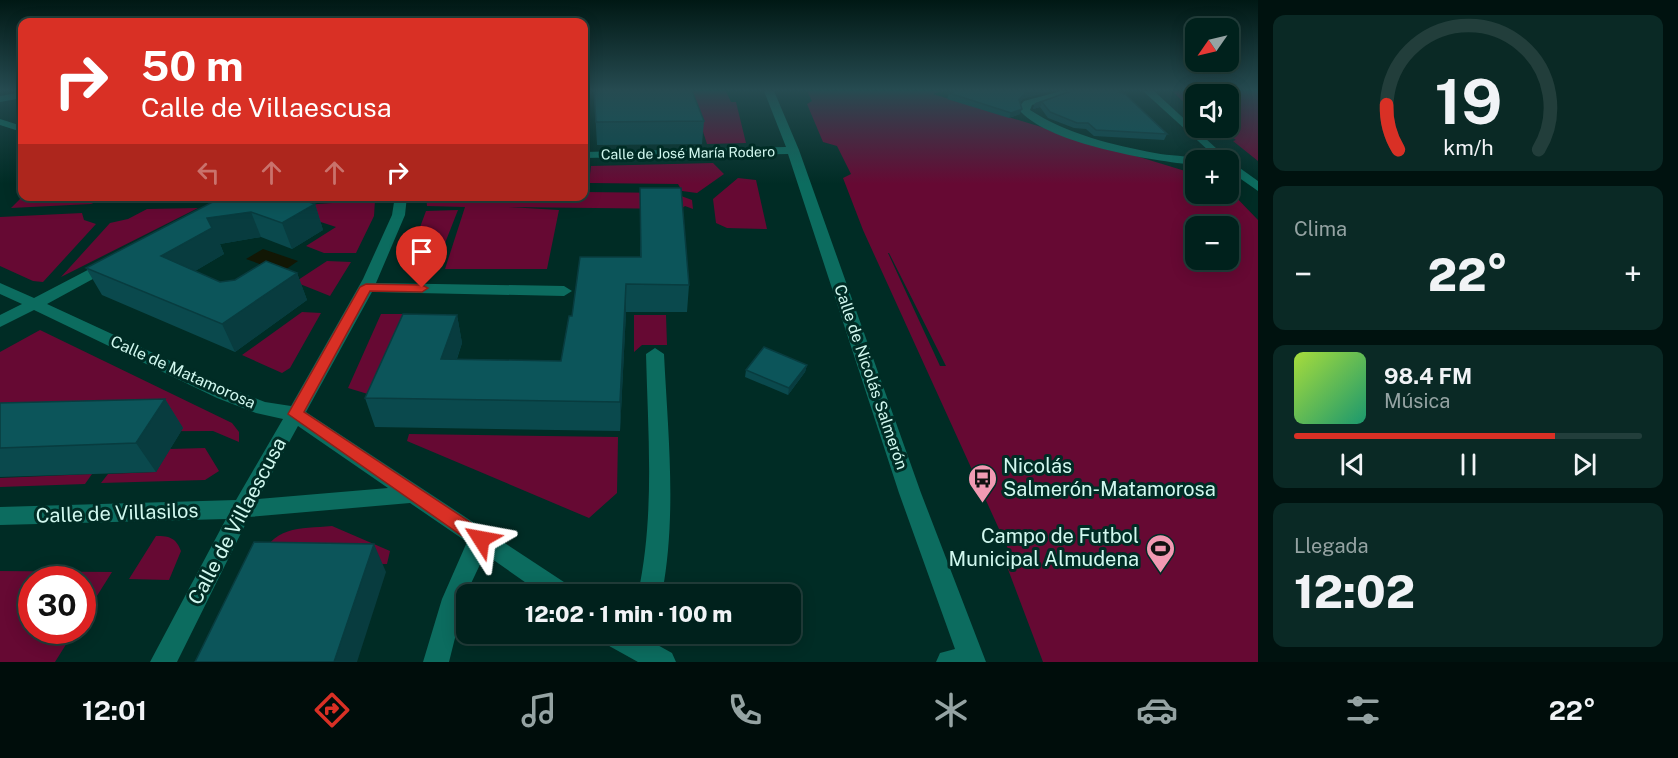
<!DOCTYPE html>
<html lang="es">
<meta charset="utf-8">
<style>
:root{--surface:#00211c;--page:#0a2925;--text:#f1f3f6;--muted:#95a3a3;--line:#223e3b;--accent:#d93025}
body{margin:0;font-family:"Public Sans",sans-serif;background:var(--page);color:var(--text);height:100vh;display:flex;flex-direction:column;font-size:22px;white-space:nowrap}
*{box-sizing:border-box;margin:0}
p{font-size:20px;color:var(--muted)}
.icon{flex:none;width:33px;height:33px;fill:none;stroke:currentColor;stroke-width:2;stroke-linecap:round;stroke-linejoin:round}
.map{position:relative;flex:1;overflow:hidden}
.sheet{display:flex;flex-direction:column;gap:15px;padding:15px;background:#00120f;width:420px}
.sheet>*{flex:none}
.banner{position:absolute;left:18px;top:18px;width:570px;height:183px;border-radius:12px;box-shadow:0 3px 15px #0003,0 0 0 2px var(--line);background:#d93025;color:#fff;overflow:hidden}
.needle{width:39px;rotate:236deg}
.buttons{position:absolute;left:1185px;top:18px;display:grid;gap:12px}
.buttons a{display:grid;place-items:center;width:54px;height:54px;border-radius:12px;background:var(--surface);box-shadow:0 3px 15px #0003,0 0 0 2px var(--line);font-size:30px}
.speed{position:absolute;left:18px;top:566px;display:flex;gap:12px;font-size:30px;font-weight:700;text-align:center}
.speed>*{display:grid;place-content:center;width:78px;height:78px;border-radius:50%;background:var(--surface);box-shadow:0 3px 15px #0003,0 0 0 2px var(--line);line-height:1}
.speed .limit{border:9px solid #d22;background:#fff;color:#111}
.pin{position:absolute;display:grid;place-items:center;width:51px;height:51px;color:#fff;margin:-62px -26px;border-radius:50% 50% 50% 0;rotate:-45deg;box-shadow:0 0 6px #0007}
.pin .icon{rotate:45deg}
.me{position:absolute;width:66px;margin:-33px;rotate:304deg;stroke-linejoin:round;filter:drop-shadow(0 0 4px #0008)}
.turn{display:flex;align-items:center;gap:21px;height:126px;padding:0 24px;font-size:27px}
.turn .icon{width:78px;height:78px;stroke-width:2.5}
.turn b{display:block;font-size:42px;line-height:51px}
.lanes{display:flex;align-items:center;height:57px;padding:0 24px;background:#0003;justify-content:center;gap:30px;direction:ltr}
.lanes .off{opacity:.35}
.big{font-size:45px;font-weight:800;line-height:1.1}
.sheet .widget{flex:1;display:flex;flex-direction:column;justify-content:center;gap:9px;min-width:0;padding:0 21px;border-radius:12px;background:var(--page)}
.sheet .dial{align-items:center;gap:0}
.dial svg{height:156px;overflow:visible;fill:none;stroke:var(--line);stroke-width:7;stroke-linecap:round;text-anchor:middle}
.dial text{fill:var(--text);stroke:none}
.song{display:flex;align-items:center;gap:18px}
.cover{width:72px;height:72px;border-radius:9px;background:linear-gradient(135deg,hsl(80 70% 55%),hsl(160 70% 35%))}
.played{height:6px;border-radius:3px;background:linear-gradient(90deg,var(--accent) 75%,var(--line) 75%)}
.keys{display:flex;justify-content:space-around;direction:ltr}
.heat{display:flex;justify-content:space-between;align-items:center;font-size:33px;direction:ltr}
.trip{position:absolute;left:456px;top:584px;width:345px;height:60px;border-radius:12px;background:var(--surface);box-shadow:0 3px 15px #0003,0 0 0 2px var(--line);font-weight:800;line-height:60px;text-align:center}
.menu{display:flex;height:96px;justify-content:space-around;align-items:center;background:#000d0b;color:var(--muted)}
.menu .icon{width:42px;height:42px}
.menu .on{color:var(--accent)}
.menu b{font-size:27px;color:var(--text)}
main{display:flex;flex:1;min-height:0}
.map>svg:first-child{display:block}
</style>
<main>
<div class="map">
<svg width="1258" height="662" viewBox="0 0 1258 662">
<rect width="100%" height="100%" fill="#002c25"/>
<path fill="#660933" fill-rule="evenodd" d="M690,91H726L731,102H736L746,143L707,144Z
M807,91H942L933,94L1195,174L1196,194H1228L1229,190L1258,220V662H1043L1006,564L1014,562L863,230L843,178L851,174L837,146L823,142L807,104L812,101ZM1196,226H1228V260H1196ZM888,253H889L946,366H940Z
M1172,91H1258V161L1233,141L1236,140L1217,128H1228V94H1196L1195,107L1186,104Z
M713,163L724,174L697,193L682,191L678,184L589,183L591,166Z
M738,178L756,180L767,229L727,228L716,223L713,199Z
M584,192L673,193L692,200L693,209L685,206L681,209L508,207L559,210L547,269H445L465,207L427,206L426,197L584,196Z
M23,196H108V197L91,204L11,208Z
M375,200L374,216L356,253H324L306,246L336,227L275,207Z
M198,208L61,277L110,223L128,219L147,209Z
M458,210L436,266L406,265L426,211Z
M82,213L84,220L96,224L43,282L33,281L0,266V217Z
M327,261L351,262L330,296L295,282Z
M302,312L321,313L290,368L282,373L242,355Z
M381,314H416L381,398L348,388Z
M634,315H666L667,345H642L634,352Z
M40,330L232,423L239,432V442L213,431L0,432V352Z
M409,434L618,437L617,493L589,518L407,441Z
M205,448L219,471L205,480L101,483L108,474L156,472L170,449Z
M92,474L85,484L0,487V478Z
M332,526L390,551L387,564L260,563C271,525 299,529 332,526Z
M156,536C170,536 176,538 181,551L169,580L129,579Z
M0,571L112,572L83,618L82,579H32V630H75L55,662H0Z"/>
<path fill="#121705" d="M263,249L298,261L282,272L246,259Z"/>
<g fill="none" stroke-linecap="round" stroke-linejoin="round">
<path fill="#0c6c5f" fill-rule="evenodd" d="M1061,91H1079L1032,105L1030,110C1067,134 1112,145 1155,153C1169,156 1188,155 1201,160H1196V165C1152,161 1051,144 1021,112L1019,107L1024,101Z"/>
<path fill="#0c6c5f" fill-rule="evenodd" d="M764,91H774L799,150L921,493L986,662H936L940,653L955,649L899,493L788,154L584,158V152L786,147Z
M22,92V98L0,102V96Z
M0,119L22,126V132L0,125Z
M395,196H407L405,215L376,283L564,286L572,291L564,296L372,292L306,412L570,586L574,594H542L485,554L466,594L449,662H423L442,599L467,542L410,503L249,517L177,662H150L226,519L0,525V507L236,500L283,419L256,413L217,398L34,310L0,327V315L22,304L0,294V283L34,298L103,262H113L115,265L113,268L47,304L229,388L265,402L291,406L363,279L392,215ZM298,426L388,488L258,499Z
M655,348L664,354C668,435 677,514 662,594H638C655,514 648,435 646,354Z
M598,633H636L672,653L676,662H638L602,642Z"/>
<path fill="#0c6c5f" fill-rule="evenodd" d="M1143,91H1154L1230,161L1258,181V191L1228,170V160H1219Z"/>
</g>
<path fill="#0a494d" d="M594,91H692L704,121L702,144L597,145Z
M1071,91L1167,134L1164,140L1094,136L1086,129L1074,128L1048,118L1040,107L1033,109L1035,103Z
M949,93L1023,99L1020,102V114L1009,118L947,99Z
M640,188L689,285L687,312H626L620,431L375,427L365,398L457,315L462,343L457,359L561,361L572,316L640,257Z
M224,196L315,204L323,230L292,249L261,237L220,244L224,254L195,271L220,282L297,273L307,300L235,352L102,295L86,268Z
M807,365L805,372L788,395L745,377L746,370Z
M165,399L183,428L156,472L0,477V403Z"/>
<path fill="#083c3f" d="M1033,91H1051L1023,99L1017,106L1019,100L1025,93Z
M1042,102L1040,107L1033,109L1035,104Z
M1022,109L1020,114L1009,118L1011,113Z
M315,204L323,230L292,249L282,223Z
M251,212L261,237L220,244L224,254L175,283L161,256L207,218Z
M297,273L307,300L235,352L222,324Z
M626,284V312L620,431V402Z
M457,315L462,343L447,387L441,359Z
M807,365L805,372L788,395L789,388Z
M165,399L183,428L156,472L136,443Z
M374,544L386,572L357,662H334Z"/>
<path fill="#0c555a" stroke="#083c3f" stroke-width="1.5" d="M594,91H692L704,121L596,122Z
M956,91H1033L1025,93L1019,100L1022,109L1011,113L949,93Z
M1071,91H1116L1125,94L1167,134L1096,130L1088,123H1077L1050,112L1042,102L1035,104Z
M640,188H681L689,285L626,284L620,402L365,398L403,314L457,315L441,359L561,361L569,316H572L580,257H641Z
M224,196H291L315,204L282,223L251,212L207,218L212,228L161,256L220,282L235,280L266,261L297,273L222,324L86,268Z
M764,347L807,365L789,388L746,370Z
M165,399L136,443L0,448V403Z
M254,542L374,544L334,662H195Z"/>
<linearGradient id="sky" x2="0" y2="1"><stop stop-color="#001814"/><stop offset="0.49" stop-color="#264b51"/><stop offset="1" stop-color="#264b51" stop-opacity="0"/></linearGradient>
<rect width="1258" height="184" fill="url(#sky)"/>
<path fill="#d93025" stroke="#8d1f18" stroke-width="1.5" d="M366,284L422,285L428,288L422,292L370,291L304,412L488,534L491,539L488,545L481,547L475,545L288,414L360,287Z"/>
<defs>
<symbol id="bus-pin" viewBox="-11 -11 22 30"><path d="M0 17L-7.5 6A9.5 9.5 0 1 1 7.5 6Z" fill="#f19ab3" stroke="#002c25"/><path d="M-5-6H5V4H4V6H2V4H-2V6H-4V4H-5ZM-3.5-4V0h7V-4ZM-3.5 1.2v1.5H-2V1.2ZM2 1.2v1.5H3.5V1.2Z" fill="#111"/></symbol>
<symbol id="stadium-pin" viewBox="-11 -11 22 30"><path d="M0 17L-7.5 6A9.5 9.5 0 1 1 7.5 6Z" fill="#f19ab3" stroke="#002c25"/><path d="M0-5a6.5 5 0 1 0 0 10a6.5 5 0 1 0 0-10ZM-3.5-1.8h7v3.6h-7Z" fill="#111"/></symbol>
</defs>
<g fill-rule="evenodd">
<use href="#bus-pin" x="966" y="462" width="33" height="45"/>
<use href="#stadium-pin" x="1144" y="532" width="33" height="45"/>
</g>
<g text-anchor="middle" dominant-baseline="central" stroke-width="6" stroke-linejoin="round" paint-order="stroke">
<g font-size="14" fill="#d1f8ef" stroke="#002c25">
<text transform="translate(688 153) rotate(-1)">Calle de José María Rodero</text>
</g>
<g font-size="16" fill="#d1f8ef" stroke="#002c25">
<text transform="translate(183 372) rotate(24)">Calle de Matamorosa</text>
<text transform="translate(871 377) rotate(71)">Calle de Nicolás Salmerón</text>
</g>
<g font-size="20" fill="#d1f8ef" stroke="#002c25" text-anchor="start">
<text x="1003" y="466">Nicolás<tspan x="1003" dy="23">Salmerón-Matamorosa</tspan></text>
<text x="1139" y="536" text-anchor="end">Campo de Futbol<tspan x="1139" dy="23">Municipal Almudena</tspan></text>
</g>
<g font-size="20" fill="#d1f8ef" stroke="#002c25">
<text transform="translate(117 513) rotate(-2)">Calle de Villasilos</text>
<text transform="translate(237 521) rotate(-62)">Calle de Villaescusa</text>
</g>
</g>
</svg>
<div class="buttons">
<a><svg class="needle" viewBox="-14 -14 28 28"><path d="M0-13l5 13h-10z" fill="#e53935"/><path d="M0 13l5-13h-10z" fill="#95a3a3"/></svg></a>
<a><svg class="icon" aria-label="sound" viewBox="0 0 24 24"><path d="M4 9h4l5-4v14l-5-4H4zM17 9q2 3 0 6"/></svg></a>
<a>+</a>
<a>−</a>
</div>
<div class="speed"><div class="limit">30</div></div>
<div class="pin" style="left:422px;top:288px;background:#d93025"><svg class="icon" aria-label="arrive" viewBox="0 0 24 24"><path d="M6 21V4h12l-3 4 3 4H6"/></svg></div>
<svg class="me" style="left:481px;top:539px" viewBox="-20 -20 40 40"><path d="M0-17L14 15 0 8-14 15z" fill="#d93025" stroke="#fff" stroke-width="4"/></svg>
<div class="trip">12:02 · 1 min · 100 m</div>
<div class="banner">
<div class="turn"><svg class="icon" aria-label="right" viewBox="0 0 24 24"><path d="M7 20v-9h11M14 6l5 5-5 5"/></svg><div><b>50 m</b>Calle de Villaescusa</div></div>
<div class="lanes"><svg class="icon off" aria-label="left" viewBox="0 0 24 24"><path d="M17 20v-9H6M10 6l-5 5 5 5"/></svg><svg class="icon off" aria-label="ahead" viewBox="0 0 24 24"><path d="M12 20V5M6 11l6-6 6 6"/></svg><svg class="icon off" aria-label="ahead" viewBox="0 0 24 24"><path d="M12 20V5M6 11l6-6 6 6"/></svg><svg class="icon" aria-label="right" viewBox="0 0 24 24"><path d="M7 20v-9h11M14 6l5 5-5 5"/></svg></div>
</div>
</div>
<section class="sheet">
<div class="widget dial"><svg viewBox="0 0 100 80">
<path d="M14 69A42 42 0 1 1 86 69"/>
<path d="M14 69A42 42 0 0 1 8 46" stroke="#d93025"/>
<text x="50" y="56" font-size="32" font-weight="700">19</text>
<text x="50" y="72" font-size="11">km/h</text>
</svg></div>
<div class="widget"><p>Clima</p>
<div class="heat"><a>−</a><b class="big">22°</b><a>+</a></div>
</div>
<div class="widget">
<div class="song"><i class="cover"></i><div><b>98.4 FM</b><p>Música</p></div></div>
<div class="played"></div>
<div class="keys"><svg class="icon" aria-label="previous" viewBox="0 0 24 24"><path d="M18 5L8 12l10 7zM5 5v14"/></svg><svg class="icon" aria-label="pause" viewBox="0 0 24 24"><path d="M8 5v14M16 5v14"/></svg><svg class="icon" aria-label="next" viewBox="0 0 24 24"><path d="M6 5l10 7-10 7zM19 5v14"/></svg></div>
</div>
<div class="widget"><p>Llegada</p><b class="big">12:02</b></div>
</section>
</main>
<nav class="menu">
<b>12:01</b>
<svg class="icon on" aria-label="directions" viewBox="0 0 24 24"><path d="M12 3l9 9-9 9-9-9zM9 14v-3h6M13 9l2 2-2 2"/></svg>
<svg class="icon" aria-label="music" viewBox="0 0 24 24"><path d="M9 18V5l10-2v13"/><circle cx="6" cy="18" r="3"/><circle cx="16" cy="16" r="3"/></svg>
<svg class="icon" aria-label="phone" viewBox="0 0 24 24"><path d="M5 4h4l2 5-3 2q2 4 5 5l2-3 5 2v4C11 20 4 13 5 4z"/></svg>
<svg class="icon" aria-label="climate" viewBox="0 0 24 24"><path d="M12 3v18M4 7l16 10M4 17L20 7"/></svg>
<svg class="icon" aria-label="car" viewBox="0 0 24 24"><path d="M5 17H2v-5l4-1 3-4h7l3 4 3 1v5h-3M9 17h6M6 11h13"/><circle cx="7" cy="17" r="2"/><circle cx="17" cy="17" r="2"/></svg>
<svg class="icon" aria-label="filters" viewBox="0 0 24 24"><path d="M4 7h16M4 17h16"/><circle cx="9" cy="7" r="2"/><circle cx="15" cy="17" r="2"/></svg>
<b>22°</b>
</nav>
